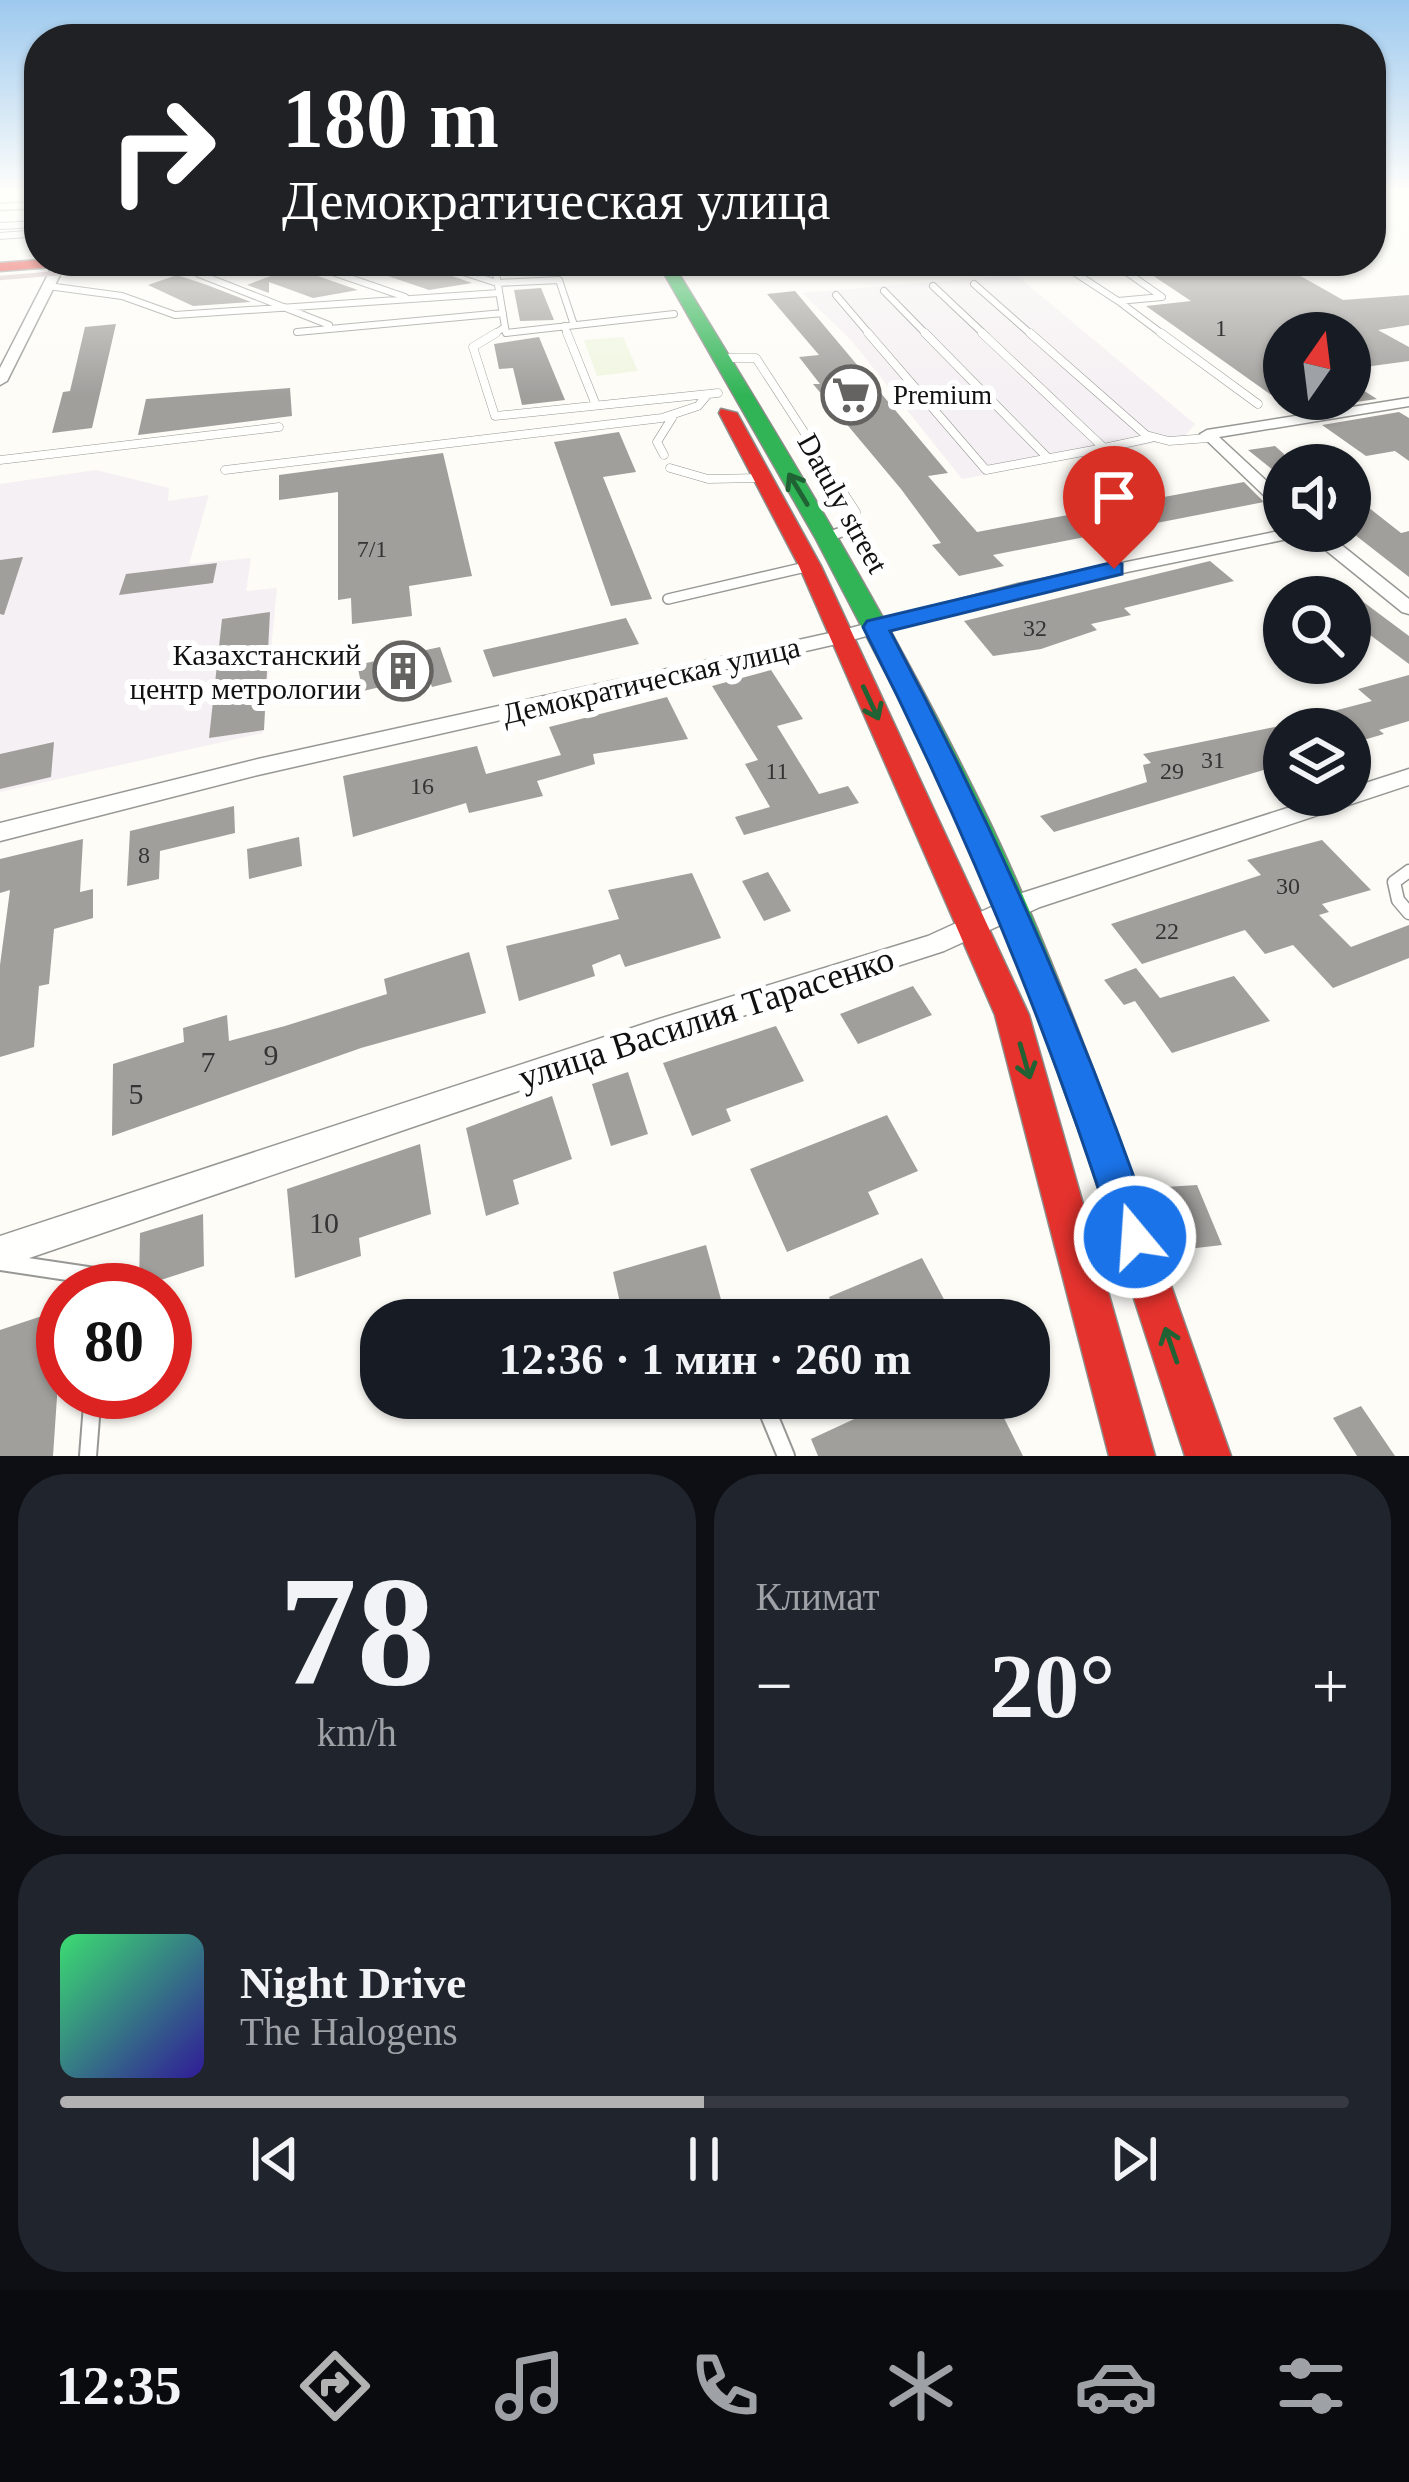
<!DOCTYPE html>
<html lang="ru">
<meta charset="utf-8">
<style>
:root{--surface:#171b24;--page:#20242c;--text:#f1f3f6;--muted:#9ea1a6;--line:#363941;--accent:#b2b2b3}
body{margin:0;font-family:"Times New Roman",serif;background:var(--page);color:var(--text);height:100vh;display:flex;flex-direction:column;font-size:45px;white-space:nowrap}
*{box-sizing:border-box;margin:0}
p{font-size:39px;color:var(--muted)}
.icon{flex:none;width:66px;height:66px;fill:none;stroke:currentColor;stroke-width:2;stroke-linecap:round;stroke-linejoin:round}
.map{position:relative;height:1456px;overflow:hidden}
.details{display:flex;flex-direction:column;gap:18px;padding:18px;background:#0d0f14;flex:1}
.details>*{flex:none}
.hud{position:absolute;left:24px;top:24px;width:1362px;height:252px;border-radius:48px;box-shadow:0 3px 9px #0004;background:#202124;color:#fff;overflow:hidden}
.needle{width:78px;rotate:14deg}
.buttons{position:absolute;left:1263px;top:312px;display:grid;gap:24px}
.buttons a{display:grid;place-items:center;width:108px;height:108px;border-radius:50%;background:var(--surface);box-shadow:0 3px 9px #0004;font-size:60px}
.speed{position:absolute;left:36px;top:1263px;display:flex;gap:24px;font-size:60px;font-weight:700;text-align:center}
.speed>*{display:grid;place-content:center;width:156px;height:156px;border-radius:50%;background:var(--surface);box-shadow:0 3px 9px #0004;line-height:1}
.speed .limit{border:18px solid #d22;background:#fff;color:#111}
.pin{position:absolute;display:grid;place-items:center;width:102px;height:102px;color:#fff;margin:-123px -51px;border-radius:50% 50% 50% 0;rotate:-45deg;box-shadow:0 0 12px #0007}
.pin .icon{rotate:45deg}
.me{position:absolute;width:132px;margin:-66px;rotate:342deg;stroke-linejoin:round;filter:drop-shadow(0 0 9px #0008)}
.turn{display:flex;align-items:center;gap:42px;height:252px;padding:0 60px;font-size:54px}
.turn .icon{width:156px;height:156px;stroke-width:2.5}
.turn b{display:block;font-size:84px;line-height:102px}
.big{font-size:90px;font-weight:700;line-height:1.1}
.details .widget{flex:1;display:flex;flex-direction:column;justify-content:center;gap:18px;min-width:0;padding:0 42px;border-radius:48px;background:var(--page)}
.details .dial{align-items:center;gap:0}
.dial b{font-size:156px;line-height:1}
.song{display:flex;align-items:center;gap:36px}
.cover{width:144px;height:144px;border-radius:18px;background:linear-gradient(135deg,hsl(140 70% 55%),hsl(250 70% 35%))}
.played{height:12px;border-radius:6px;background:linear-gradient(90deg,var(--accent) 50%,var(--line) 50%)}
.keys{display:flex;justify-content:space-around;direction:ltr}
.heat{display:flex;justify-content:space-between;align-items:center;font-size:66px;direction:ltr}
.details .tiles{flex:1;display:grid;gap:18px;grid-template-columns:1fr 1fr}
.widget:last-child{grid-column:span 2}
.trip{position:absolute;left:360px;top:1299px;width:690px;height:120px;border-radius:48px;background:var(--surface);box-shadow:0 3px 9px #0004;font-weight:700;line-height:120px;text-align:center}
.dock{display:flex;height:192px;justify-content:space-around;align-items:center;background:#090b0e;color:var(--muted)}
.dock .icon{width:84px;height:84px}
.dock .active{color:var(--accent)}
.dock b{font-size:54px;color:var(--text)}
.map>svg:first-child{display:block}
</style>
<div class="map">
<svg width="1409" height="1456" viewBox="0 0 1409 1456">
<rect width="100%" height="100%" fill="#fdfcf7"/>
<path fill="#f5f0f3" d="M1016,275L1195,424L1183,438L962,479L851,340L802,293Z
M96,470L169,488L168,501L209,495L189,564L251,558L246,591L277,588L263,733L0,792V484Z"/>
<path fill="#f0f6e1" d="M623,337L638,371L597,376L584,340Z"/>
<path fill="#a19f9c" d="M403,261L438,271L472,283L429,290L376,272Z
M1274,261L1343,300L1409,295V325L1378,330L1409,347V361L1350,369V333H1284V404L1146,306L1191,301L1152,275Z
M292,268L309,273L358,290L313,298L269,282V293L247,285Z
M177,275L207,285L251,302L193,306L148,285Z
M541,288L554,320L520,321L514,290Z
M795,291L948,473L928,476L977,532L1244,482L1264,502L993,555L1004,566L959,576L932,545L941,543L901,489L813,384H820L799,357L819,355L767,294Z
M116,324L92,428L52,433L63,392L70,391L85,327Z
M539,337L565,400L522,405L513,368L499,369L494,344Z
M1350,382L1377,399L1302,410L1286,399H1350Z
M290,388L292,416L138,435L146,399Z
M1399,412L1409,418V461L1395,451L1366,456L1322,425Z
M619,432L636,472L603,477L652,599L611,606L554,442Z
M1275,446L1284,454V491L1269,477L1279,475L1248,450Z
M443,453L472,576L409,586L412,616L352,624L351,598L338,600V492L279,500V475Z
M1350,493L1401,533L1409,531V577L1350,531Z
M23,557L4,615L0,614V560Z
M1210,561L1234,581L1124,608L1131,615L1091,624L1097,630L1041,649L993,656L964,621Z
M217,563L213,583L119,595L126,574Z
M1350,592L1409,636V664L1350,620Z
M270,612L264,730L209,738L222,619Z
M626,618L639,644L493,677L483,650Z
M440,647L452,682L432,687L428,676L363,691L357,665Z
M771,670L803,719L777,726L819,794L848,786L859,803L744,835L735,817L770,807L745,764L758,760L712,686Z
M1409,675V721L1379,730L1384,734L1360,741L1350,729H1292L1291,722L1372,701L1358,689Z
M667,697L688,739L593,754L595,764L537,781L543,796L469,813L466,803L353,837L343,776L477,746L486,774L561,755L549,727Z
M1284,725V764L1054,832L1040,816L1147,782L1143,765L1151,763L1143,754Z
M54,742L51,777L0,789V754Z
M234,806L235,833L160,851L159,879L127,886L130,831Z
M299,837L302,866L249,879L247,849Z
M83,839L80,892L93,889V918L54,929L49,984L39,986L34,1047L0,1057V965L10,890L0,893V859Z
M1322,840L1371,890L1322,904L1329,912L1319,915L1351,947L1409,925V958L1333,988L1293,945L1265,954L1245,930L1142,964L1111,924L1261,875L1247,860Z
M768,872L791,911L764,921L742,881Z
M692,873L721,938L625,967L620,954L592,965L595,976L519,1001L506,946L619,919L608,890Z
M469,952L486,1013L361,1048L112,1136L113,1064L184,1042L183,1028L227,1015L229,1041L285,1026L387,994L384,979Z
M1136,968L1160,998L1234,976L1270,1021L1172,1053L1135,1001L1124,1005L1104,980Z
M913,986L932,1015L858,1044L840,1014Z
M776,1026L804,1081L726,1109L731,1121L692,1136L663,1063Z
M628,1072L648,1134L611,1146L592,1084Z
M552,1096L572,1159L513,1180L519,1204L486,1216L466,1128Z
M887,1115L918,1171L868,1192L879,1214L787,1252L750,1169Z
M420,1144L431,1214L359,1238L361,1256L295,1278L287,1189Z
M1197,1185L1222,1245L1188,1249L1165,1187Z
M203,1214L204,1266L139,1287L140,1233Z
M706,1245L725,1314L706,1320H624L613,1272Z
M922,1258L955,1320H839L829,1297Z
M63,1309L53,1456H0V1330Z
M873,1398H994L1023,1456H818L811,1439L878,1408Z
M1361,1406L1395,1456H1357L1333,1418Z"/>
<g fill="none" stroke-linecap="round" stroke-linejoin="round">
<defs>
<path id="lane-far4" d="M0,226L39,224
M0,236L39,233
M494,261L506,333L674,314
M605,261L651,267
M1057,261L1118,301L1162,297L1111,261
M312,265L405,297
M442,265L497,283L559,280L574,325
M199,274L329,325
M974,284L1033,336
M48,286L122,296L175,315L499,293
M933,286L986,336
M884,291L928,336
M836,295L871,336
M1121,303L1165,336
M564,326L568,336
M297,332L503,313
M491,336L505,327"/>
<path id="lane-far3" d="M496,333L473,347L495,416L718,393
M567,333L596,405
M868,333L986,470L1104,448
M925,333L1048,458
M982,333L1104,448L1150,438
M1030,333L1146,435L1169,441L1208,438
M1161,333L1258,404
M724,358H756L856,512L853,519
M664,455L657,442L672,418
M0,460L279,427
M670,468L708,479L760,478
M225,470L662,418L698,406L708,394"/>
<path id="lane-far2" d="M830,536L850,529L854,516
M668,599L810,566"/>
<path id="lane-far1" d="M1409,871L1394,882L1398,900L1409,913"/>
<path id="lane" d="M0,1262L101,1277L100,1290
M762,1398L786,1456
M88,1456L93,1392"/>
<path id="street" d="M39,202V208L0,210V204Z
M55,261H67L7,381L0,385V368Z
M1409,398V406L1219,437L1284,497V511L1278,509L1200,434L1207,430Z
M1284,530L1324,531L1409,599V614L1402,612L1307,535L1020,594L841,643L258,775L0,841V823L258,759L839,631L1018,584Z
M1409,769V785L1040,907L944,951L659,1043L0,1268V1236L659,1019L928,936L1022,893L1328,795H1350V788Z"/>
<path id="fast" d="M657,261H671C784,445 897,630 991,825C1043,935 1086,1049 1128,1163L1123,1176L1109,1182L1095,1176L1014,950L927,752L816,539Z"/>
<path id="jam" d="M39,260V261H86L79,265L0,271V263Z
M721,409L737,413L821,566L1029,1015L1155,1456H1109L995,1015L799,566L719,413Z
M1109,1144L1123,1150L1128,1163L1231,1456H1185L1090,1163L1095,1150Z"/>
</defs>
<use href="#lane-far4" stroke="#979795" stroke-width="8"/>
<use href="#lane-far3" stroke="#979795" stroke-width="9"/>
<use href="#lane-far2" stroke="#979795" stroke-width="12"/>
<use href="#lane-far1" stroke="#979795" stroke-width="15"/>
<use href="#lane" stroke="#979795" stroke-width="20"/>
<use href="#street" stroke="#979795" stroke-width="3"/>
<use href="#fast" stroke="#8e8d8b" stroke-width="3"/>
<use href="#jam" stroke="#8e8d8b" stroke-width="3"/>
<use href="#lane-far4" stroke="#fffffe" stroke-width="6"/>
<use href="#lane-far3" stroke="#fffffe" stroke-width="8"/>
<use href="#lane-far2" stroke="#fffffe" stroke-width="9"/>
<use href="#lane-far1" stroke="#fffffe" stroke-width="12"/>
<use href="#lane" stroke="#fffffe" stroke-width="16"/>
<use href="#street" fill="#fffffe" fill-rule="evenodd"/>
<use href="#fast" fill="#30b455" fill-rule="evenodd"/>
<use href="#jam" fill="#e5322d" fill-rule="evenodd"/>
<path stroke="#d9c6c7" stroke-width="4.5" d="M0,278L203,261"/>
</g>
<defs><path id="oneway-shaft" d="M-6 0H5M1.5-3L5.5 0L1.5 3" fill="none" stroke-width="1.6" stroke-linecap="round" stroke-linejoin="round" transform="scale(3)"/></defs>
<g stroke="#206233">
<use href="#oneway-shaft" transform="translate(798 489) rotate(-121)"/>
<use href="#oneway-shaft" transform="translate(871 703) rotate(65)"/>
<use href="#oneway-shaft" transform="translate(1025 1061) rotate(74)"/>
<use href="#oneway-shaft" transform="translate(1171 1345) rotate(-109)"/>
</g>
<linearGradient id="sky" x2="0" y2="1"><stop stop-color="#9dc9ee"/><stop offset="0.48" stop-color="#fefefb"/><stop offset="1" stop-color="#fefefb" stop-opacity="0"/></linearGradient>
<rect width="1409" height="396" fill="url(#sky)"/>
<path fill="#1a73e8" stroke="#114b97" stroke-width="3" d="M1114,562L1122,564V574L890,631C994,827 1083,1026 1155,1237L1149,1251L1135,1257L1120,1251L1114,1237C1047,1025 963,824 863,627L867,621Z"/>
<defs>
<symbol id="supermarket-ring" viewBox="-11 -11 22 22"><circle r="9.5" fill="#fff" stroke="#646362" stroke-width="1.5"/><path d="M-6-5.5h2.5l.6 2H6L4.5 2H-2.5L-4.4-4H-6ZM-1.5 3.2a1.3 1.3 0 1 0 .1 0ZM3 3.2a1.3 1.3 0 1 0 .1 0Z" fill="#646362"/></symbol>
<symbol id="building-ring" viewBox="-11 -11 22 22"><circle r="9.5" fill="#fff" stroke="#646362" stroke-width="1.5"/><path d="M-4-6H4V6H1V3H-1V6H-4ZM-2.5-4.3h1.7v1.8h-1.7ZM.8-4.3h1.7v1.8H.8ZM-2.5-1h1.7V.8h-1.7ZM.8-1h1.7V.8H.8Z" fill="#646362"/></symbol>
</defs>
<g fill-rule="evenodd">
<use href="#supermarket-ring" x="818" y="362" width="66" height="66"/>
<use href="#building-ring" x="370" y="638" width="66" height="66"/>
</g>
<g text-anchor="middle" dominant-baseline="central" stroke-width="12" stroke-linejoin="round" paint-order="stroke">
<g font-size="24" fill="#353434">
<text x="1221" y="328">1</text>
<text x="372" y="549">7/1</text>
<text x="1035" y="628">32</text>
<text x="1213" y="760">31</text>
<text x="777" y="771">11</text>
<text x="1172" y="771">29</text>
<text x="422" y="786">16</text>
<text x="144" y="855">8</text>
<text x="1288" y="886">30</text>
<text x="1167" y="931">22</text>
</g>
<g font-size="27" fill="#111" stroke="#fff" text-anchor="start">
<text x="893" y="395">Premium</text>
</g>
<g font-size="30" fill="#111" stroke="#fff">
<text transform="translate(843 503) rotate(61)">Datuly street</text>
<text transform="translate(651 680) rotate(-13)">Демократическая улица</text>
</g>
<g font-size="30" fill="#111" stroke="#fff" text-anchor="end">
<text x="361" y="654">Казахстанский<tspan x="361" dy="34">центр метрологии</tspan></text>
</g>
<g font-size="30" fill="#353434">
<text x="271" y="1054">9</text>
<text x="208" y="1061">7</text>
<text x="136" y="1093">5</text>
<text x="324" y="1222">10</text>
</g>
<g font-size="36" fill="#111" stroke="#fff">
<text transform="translate(706 1018) rotate(-18)">улица Василия Тарасенко</text>
</g>
</g>
</svg>
<div class="buttons">
<a><svg class="needle" viewBox="-14 -14 28 28"><path d="M0-13l5 13h-10z" fill="#e53935"/><path d="M0 13l5-13h-10z" fill="#9ea1a6"/></svg></a>
<a><svg class="icon" aria-label="sound" viewBox="0 0 24 24"><path d="M4 9h4l5-4v14l-5-4H4zM17 9q2 3 0 6"/></svg></a>
<a><svg class="icon" aria-label="search" viewBox="0 0 24 24"><circle cx="10" cy="10" r="6"/><path d="M15 15l6 6"/></svg></a>
<a><svg class="icon" aria-label="layers" viewBox="0 0 24 24"><path d="M12 4l9 5-9 5-9-5zM3 14l9 5 9-5"/></svg></a>
</div>
<div class="speed"><div class="limit">80</div></div>
<div class="pin" style="left:1114px;top:569px;background:#d93025"><svg class="icon" aria-label="arrive" viewBox="0 0 24 24"><path d="M6 21V4h12l-3 4 3 4H6"/></svg></div>
<svg class="me" style="left:1135px;top:1237px" viewBox="-20 -20 40 40"><circle r="17" fill="#1a73e8" stroke="#fff" stroke-width="3"/><path d="M0-11L8 9 0 5-8 9z" fill="#fff"/></svg>
<div class="trip">12:36 · 1 мин · 260 m</div>
<div class="hud">
<div class="turn"><svg class="icon" aria-label="right" viewBox="0 0 24 24"><path d="M7 20v-9h11M14 6l5 5-5 5"/></svg><div><b>180 m</b>Демократическая улица</div></div>
</div>
</div>
<section class="details">
<div class="tiles">
<div class="widget dial"><b>78</b><p>km/h</p></div>
<div class="widget"><p>Климат</p>
<div class="heat"><a>−</a><b class="big">20°</b><a>+</a></div>
</div>
<div class="widget">
<div class="song"><i class="cover"></i><div><b>Night Drive</b><p>The Halogens</p></div></div>
<div class="played"></div>
<div class="keys"><svg class="icon" aria-label="previous" viewBox="0 0 24 24"><path d="M18 5L8 12l10 7zM5 5v14"/></svg><svg class="icon" aria-label="pause" viewBox="0 0 24 24"><path d="M8 5v14M16 5v14"/></svg><svg class="icon" aria-label="next" viewBox="0 0 24 24"><path d="M6 5l10 7-10 7zM19 5v14"/></svg></div>
</div>
</div>
</section>
<nav class="dock">
<b>12:35</b>
<svg class="icon active" aria-label="directions" viewBox="0 0 24 24"><path d="M12 3l9 9-9 9-9-9zM9 14v-3h6M13 9l2 2-2 2"/></svg>
<svg class="icon" aria-label="music" viewBox="0 0 24 24"><path d="M9 18V5l10-2v13"/><circle cx="6" cy="18" r="3"/><circle cx="16" cy="16" r="3"/></svg>
<svg class="icon" aria-label="phone" viewBox="0 0 24 24"><path d="M5 4h4l2 5-3 2q2 4 5 5l2-3 5 2v4C11 20 4 13 5 4z"/></svg>
<svg class="icon" aria-label="climate" viewBox="0 0 24 24"><path d="M12 3v18M4 7l16 10M4 17L20 7"/></svg>
<svg class="icon" aria-label="car" viewBox="0 0 24 24"><path d="M5 17H2v-5l4-1 3-4h7l3 4 3 1v5h-3M9 17h6M6 11h13"/><circle cx="7" cy="17" r="2"/><circle cx="17" cy="17" r="2"/></svg>
<svg class="icon" aria-label="filters" viewBox="0 0 24 24"><path d="M4 7h16M4 17h16"/><circle cx="9" cy="7" r="2"/><circle cx="15" cy="17" r="2"/></svg>
</nav>
